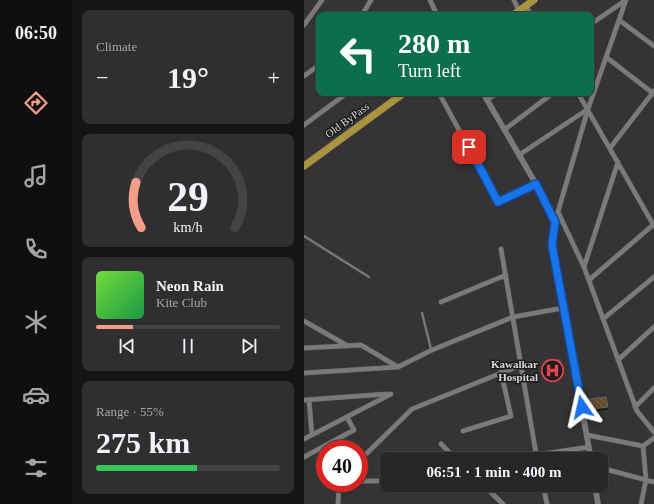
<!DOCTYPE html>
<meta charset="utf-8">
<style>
:root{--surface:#282628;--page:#302e30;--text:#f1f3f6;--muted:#a5a5a8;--line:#444345;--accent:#f49e8a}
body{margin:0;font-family:Georgia,serif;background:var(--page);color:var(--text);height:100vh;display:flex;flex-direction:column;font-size:15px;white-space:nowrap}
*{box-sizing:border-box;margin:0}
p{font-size:13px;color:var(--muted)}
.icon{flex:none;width:22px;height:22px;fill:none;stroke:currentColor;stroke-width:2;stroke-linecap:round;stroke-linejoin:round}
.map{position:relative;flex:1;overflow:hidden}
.details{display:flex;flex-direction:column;gap:10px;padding:10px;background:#161516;width:232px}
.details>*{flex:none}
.hud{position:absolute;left:12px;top:12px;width:278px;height:84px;border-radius:8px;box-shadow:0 1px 3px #0004,0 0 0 1px var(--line);background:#0b6e4f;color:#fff;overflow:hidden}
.speed{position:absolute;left:12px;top:440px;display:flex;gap:8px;font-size:20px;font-weight:700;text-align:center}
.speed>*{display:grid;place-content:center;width:52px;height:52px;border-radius:50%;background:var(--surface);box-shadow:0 1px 3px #0004,0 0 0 1px var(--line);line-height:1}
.speed .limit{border:6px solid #d22;background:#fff;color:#111}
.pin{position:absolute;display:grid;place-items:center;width:34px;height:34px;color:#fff;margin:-17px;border-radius:8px;box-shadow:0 2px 6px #0006}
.me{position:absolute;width:44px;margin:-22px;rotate:349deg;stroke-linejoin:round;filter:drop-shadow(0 0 3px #0008)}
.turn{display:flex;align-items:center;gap:14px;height:84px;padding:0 16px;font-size:18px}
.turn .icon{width:52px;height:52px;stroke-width:2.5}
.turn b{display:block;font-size:28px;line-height:34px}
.big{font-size:30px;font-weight:700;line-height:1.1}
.details .widget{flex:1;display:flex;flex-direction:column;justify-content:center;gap:6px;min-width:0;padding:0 14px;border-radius:8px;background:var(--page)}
.details .dial{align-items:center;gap:0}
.dial svg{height:104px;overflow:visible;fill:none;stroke:var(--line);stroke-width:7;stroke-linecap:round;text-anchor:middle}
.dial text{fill:var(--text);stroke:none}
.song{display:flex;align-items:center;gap:12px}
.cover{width:48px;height:48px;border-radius:6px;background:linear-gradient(135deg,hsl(100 70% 55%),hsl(140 70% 35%))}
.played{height:4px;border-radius:2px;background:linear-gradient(90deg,var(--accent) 20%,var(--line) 20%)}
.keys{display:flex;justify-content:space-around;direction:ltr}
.heat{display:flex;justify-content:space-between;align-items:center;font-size:22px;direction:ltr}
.charge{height:6px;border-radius:3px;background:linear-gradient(90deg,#34c759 55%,var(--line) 0)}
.trip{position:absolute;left:76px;top:452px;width:228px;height:40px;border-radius:8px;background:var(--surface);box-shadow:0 1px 3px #0004,0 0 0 1px var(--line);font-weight:700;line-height:40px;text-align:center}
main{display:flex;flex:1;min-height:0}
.menu{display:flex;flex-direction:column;width:72px;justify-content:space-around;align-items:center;background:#100f10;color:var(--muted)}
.menu .icon{width:28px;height:28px}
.menu .current{color:var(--accent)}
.menu b{font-size:18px;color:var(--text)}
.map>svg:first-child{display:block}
</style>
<main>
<nav class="menu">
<b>06:50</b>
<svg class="icon current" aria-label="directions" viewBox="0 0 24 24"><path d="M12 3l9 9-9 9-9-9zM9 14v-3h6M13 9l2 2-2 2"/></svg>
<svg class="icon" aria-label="music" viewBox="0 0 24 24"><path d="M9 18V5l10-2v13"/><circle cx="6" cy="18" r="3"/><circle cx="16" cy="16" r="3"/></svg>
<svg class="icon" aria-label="phone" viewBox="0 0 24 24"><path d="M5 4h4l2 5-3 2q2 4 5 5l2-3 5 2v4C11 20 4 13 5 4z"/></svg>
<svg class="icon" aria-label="climate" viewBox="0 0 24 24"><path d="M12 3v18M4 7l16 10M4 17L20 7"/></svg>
<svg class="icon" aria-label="car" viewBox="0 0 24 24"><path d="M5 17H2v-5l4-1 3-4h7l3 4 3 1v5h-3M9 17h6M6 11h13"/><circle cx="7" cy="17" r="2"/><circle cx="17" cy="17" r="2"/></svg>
<svg class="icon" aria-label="filters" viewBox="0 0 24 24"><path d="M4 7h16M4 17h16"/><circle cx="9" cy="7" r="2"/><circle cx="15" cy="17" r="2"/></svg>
</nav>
<section class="details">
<div class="widget"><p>Climate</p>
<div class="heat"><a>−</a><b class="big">19°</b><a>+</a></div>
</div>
<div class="widget dial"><svg viewBox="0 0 100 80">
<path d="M14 69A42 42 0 1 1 86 69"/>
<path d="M14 69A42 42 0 0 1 10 34" stroke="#f49e8a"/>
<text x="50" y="56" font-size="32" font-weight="700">29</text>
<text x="50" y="72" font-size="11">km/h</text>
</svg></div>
<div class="widget">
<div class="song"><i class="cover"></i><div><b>Neon Rain</b><p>Kite Club</p></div></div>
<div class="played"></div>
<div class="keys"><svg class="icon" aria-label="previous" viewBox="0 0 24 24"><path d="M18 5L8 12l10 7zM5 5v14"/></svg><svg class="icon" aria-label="pause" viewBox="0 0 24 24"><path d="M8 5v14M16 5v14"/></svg><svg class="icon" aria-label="next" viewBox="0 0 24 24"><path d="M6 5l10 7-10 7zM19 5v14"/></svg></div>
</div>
<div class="widget"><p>Range · 55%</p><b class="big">275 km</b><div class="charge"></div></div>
</section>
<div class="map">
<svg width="350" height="504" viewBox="0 0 350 504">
<defs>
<pattern id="building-back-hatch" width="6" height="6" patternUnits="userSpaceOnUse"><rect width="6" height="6" fill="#644c2b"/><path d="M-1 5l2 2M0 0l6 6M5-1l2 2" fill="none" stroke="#7a6549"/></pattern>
</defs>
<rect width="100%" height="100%" fill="#353335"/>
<path fill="#0007" d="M255,361L258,378L245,379L244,377Z
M302,398L304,410L289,411L287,400Z"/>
<path fill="url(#building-back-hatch)" stroke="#666462" d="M256,360L257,376L243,378L241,361Z
M302,397L304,407L287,409L286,399Z"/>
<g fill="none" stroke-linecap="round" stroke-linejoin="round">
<defs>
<path id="service" d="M0,236L65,277
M118,313L127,349"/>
<path id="minor" d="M126,0L133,15
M210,0L215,11
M222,6L227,15
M58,15L67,0
M315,20L350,46
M287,24L322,0
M0,25L18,0
M302,57L350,94
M0,76L15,65
M135,93L194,202L232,184
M274,93L350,226
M183,100L193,93
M0,125L43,93
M200,130L249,93
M306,148L350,91
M215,155L284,109
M254,212L280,267L333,411L350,432
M251,222L284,109L322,0
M197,249L233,459
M280,267L314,162
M285,280L349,225
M137,302L202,275
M299,319L350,277
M0,321L44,346
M0,348L57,345L94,367
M314,360L350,327
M0,373L94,367L128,350L209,317L259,308
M0,400L83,394
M5,400L8,435
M331,407L350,388
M159,431L207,416L197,372
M283,435L339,446L350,438
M0,439L87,394
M137,444L152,459
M232,455L285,447
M0,457L50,430L43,417
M55,461L108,409L217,365
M297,468L350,482
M55,481H83
M179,485L199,504
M239,485L243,504
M34,504L35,483
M337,504L342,480L339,446"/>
<path id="tertiary" d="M179,93L232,184L251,222L248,245L287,459
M291,485L294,504"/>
<path id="primary" d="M209,15L230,0
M0,166L100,93"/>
</defs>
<use href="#service" stroke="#525051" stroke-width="3"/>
<use href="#minor" stroke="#525051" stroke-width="5.5"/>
<use href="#tertiary" stroke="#525051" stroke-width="6"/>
<use href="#primary" stroke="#525051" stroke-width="8"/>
<use href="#service" stroke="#7b797b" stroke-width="2"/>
<use href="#minor" stroke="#7b797b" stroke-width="4.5"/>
<use href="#tertiary" stroke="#7b797b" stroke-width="5.5"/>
<use href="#primary" stroke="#a9933d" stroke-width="7"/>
</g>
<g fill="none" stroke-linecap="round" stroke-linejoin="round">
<defs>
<path id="route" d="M165,147L194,202L232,184L251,222L248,245L278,407"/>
</defs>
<use href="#route" stroke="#114b97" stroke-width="10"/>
<use href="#route" stroke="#1a73e8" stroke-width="7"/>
</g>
<defs>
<symbol id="hospital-ring" viewBox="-11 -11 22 22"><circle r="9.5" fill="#1c1b1c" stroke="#e0444e" stroke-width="1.5"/><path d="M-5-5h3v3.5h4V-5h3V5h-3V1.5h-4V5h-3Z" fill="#e0444e"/></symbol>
</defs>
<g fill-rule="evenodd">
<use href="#hospital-ring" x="236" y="358" width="25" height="25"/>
</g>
<g text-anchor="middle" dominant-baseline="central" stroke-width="3" stroke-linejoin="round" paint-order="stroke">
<g font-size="11" fill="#dad9da" stroke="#1c1b1c">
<text transform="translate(43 120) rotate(-36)">Old ByPass</text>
</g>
<g font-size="11" font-weight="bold" fill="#dad9da" stroke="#1c1b1c" text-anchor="end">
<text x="234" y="364">Kawalkar<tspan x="234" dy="13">Hospital</tspan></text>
</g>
</g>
</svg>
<div class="speed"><div class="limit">40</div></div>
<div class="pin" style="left:165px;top:147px;background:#d93025"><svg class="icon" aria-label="arrive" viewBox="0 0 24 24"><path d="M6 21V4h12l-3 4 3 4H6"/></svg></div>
<svg class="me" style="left:278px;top:407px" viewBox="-20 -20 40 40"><path d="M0-17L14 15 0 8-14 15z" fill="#1a73e8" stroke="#fff" stroke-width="4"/></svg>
<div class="trip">06:51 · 1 min · 400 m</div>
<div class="hud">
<div class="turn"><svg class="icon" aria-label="left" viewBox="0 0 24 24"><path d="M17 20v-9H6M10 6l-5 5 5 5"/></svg><div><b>280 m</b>Turn left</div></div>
</div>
</div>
</main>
